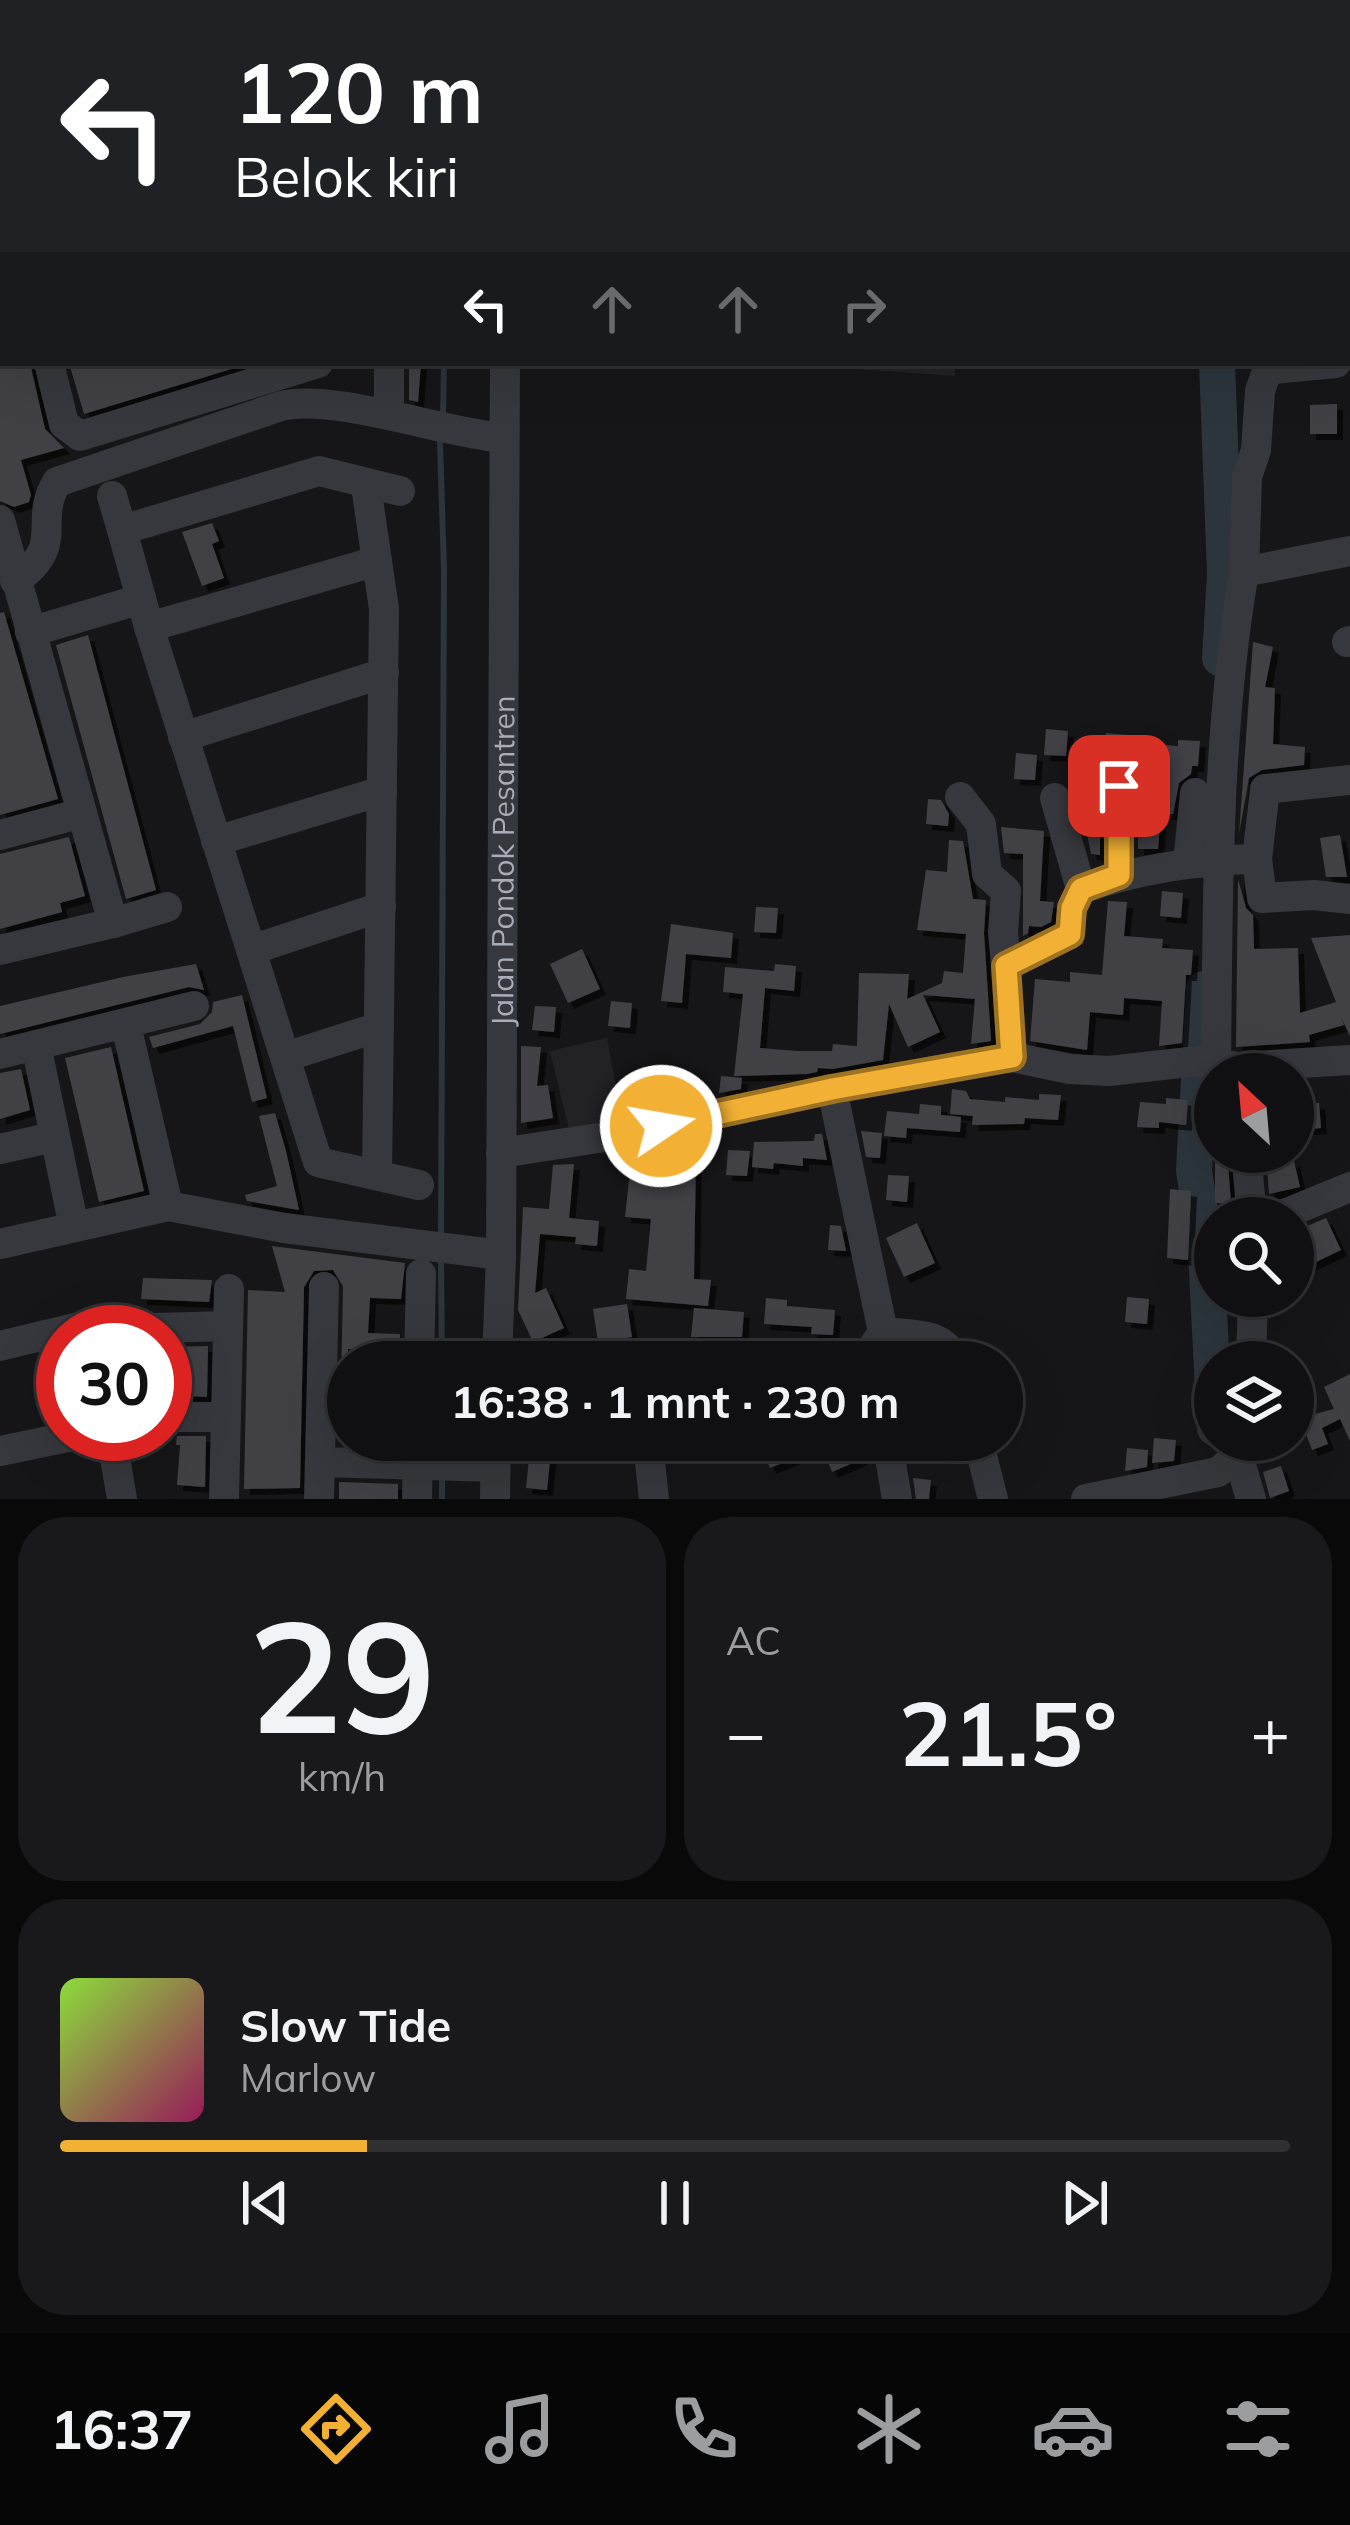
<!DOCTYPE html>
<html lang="id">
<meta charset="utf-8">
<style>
:root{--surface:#101012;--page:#19191b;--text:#f1f3f6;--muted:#9c9d9f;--line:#303032;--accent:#f2b134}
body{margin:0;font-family:Mulish,sans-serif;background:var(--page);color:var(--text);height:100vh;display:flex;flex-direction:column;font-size:45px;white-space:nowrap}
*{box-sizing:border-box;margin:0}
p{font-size:39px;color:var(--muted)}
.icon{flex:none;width:66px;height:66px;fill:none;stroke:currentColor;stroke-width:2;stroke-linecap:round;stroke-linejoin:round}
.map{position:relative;height:1499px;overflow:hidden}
.details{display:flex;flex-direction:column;gap:18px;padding:18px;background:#09090a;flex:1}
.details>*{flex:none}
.hud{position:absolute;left:0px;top:0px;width:1350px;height:366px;box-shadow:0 12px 48px #0002,0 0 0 3px var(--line);background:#202124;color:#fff;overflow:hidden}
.needle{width:78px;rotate:334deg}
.fabs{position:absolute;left:1194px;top:1053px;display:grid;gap:24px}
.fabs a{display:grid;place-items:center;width:120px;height:120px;border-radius:50%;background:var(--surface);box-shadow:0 12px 48px #0002,0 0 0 3px var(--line);font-size:60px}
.speed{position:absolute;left:36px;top:1305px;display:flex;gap:24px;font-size:60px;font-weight:700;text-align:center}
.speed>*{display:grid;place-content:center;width:156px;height:156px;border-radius:50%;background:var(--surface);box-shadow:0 12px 48px #0002,0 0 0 3px var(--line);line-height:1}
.speed .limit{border:18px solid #d22;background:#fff;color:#111}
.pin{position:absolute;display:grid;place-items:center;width:102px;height:102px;color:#fff;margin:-51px;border-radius:24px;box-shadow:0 6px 18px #0006}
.me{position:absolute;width:132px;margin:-66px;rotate:78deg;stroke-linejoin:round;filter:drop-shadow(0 0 9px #0008)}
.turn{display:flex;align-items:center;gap:42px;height:252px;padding:0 36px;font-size:54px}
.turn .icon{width:156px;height:156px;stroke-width:2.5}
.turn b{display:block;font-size:84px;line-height:102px}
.lanes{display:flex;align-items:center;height:114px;padding:0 36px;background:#0003;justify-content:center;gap:60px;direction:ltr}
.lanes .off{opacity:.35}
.big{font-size:90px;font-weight:700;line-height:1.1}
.details .tile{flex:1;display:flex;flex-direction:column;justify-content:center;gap:18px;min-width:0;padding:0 42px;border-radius:48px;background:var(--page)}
.details .dial{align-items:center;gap:0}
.dial b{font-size:156px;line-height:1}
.song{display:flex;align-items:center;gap:36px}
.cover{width:144px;height:144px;border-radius:18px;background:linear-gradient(135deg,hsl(90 70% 55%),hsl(330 70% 35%))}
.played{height:12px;border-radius:6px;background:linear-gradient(90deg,var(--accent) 25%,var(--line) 25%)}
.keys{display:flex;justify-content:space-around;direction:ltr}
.heat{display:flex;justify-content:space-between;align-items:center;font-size:66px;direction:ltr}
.details .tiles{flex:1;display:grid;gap:18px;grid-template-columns:1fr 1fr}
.tile:last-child{grid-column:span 2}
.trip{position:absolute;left:327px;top:1341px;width:696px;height:120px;border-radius:60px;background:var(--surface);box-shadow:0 12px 48px #0002,0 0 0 3px var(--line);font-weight:700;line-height:120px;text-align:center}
.tabs{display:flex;height:192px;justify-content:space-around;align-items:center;background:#060607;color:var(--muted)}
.tabs .icon{width:84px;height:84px}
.tabs .current{color:var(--accent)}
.tabs b{font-size:54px;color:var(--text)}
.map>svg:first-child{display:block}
</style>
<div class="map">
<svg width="1350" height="1499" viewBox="0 0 1350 1499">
<defs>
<filter id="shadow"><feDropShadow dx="6" dy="6" stdDeviation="0" flood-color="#0009"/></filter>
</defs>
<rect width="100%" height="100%" fill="#161618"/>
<path fill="#222225" d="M768,363H955V376Z
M607,1038L622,1118L569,1129L550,1051Z"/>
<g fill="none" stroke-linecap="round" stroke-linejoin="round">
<path stroke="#2c353c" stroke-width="6" d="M453,0L454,3
M443,415L444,363
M440,442L444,571L441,1238
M441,1258L442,1362
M442,1473V1499"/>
<path stroke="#2c353c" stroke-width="36" d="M1227,3L1228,0
M1217,363L1225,574L1220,658
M1204,989L1194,1170L1206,1252L1215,1428"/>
</g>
<path fill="#404145" filter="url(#shadow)" d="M0,363H30L45,429L64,448L21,460L31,495L29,502L14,507L0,501Z
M69,363H251L84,414Z
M409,363H421L418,402L409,400Z
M1337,404V434H1310V405Z
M212,523L219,541L212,544L224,578L202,586L182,532Z
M4,612L58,799L0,815V613Z
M88,635L156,890L126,899L56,645Z
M1253,642L1273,647L1265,687L1275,688L1273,744L1305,747L1304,765L1262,770L1249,778L1239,834Z
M1046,729L1068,731L1066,756L1044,755Z
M1106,733L1127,735L1126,742L1178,746V740L1200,741L1198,766H1192L1191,774L1179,783L1173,814H1166L1170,771L1138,768V761L1103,758Z
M1016,753L1037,755L1035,780L1014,779Z
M928,799L941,800L949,814L948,826L926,824Z
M1138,823L1160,825L1158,849H1138Z
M1001,827L1044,831L1040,901L1054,902L1051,922L1041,927L1029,926L1028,933L1023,936V854L1004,853Z
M1086,828L1100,829V855L1091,854Z
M1340,835L1347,877H1326L1320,838Z
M69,837L85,896L60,903L62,912L0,929V854Z
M949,840L963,841L973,899L986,900L984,933L991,1041L971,1044L975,999L923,995L940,1032L908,1047L889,1004L883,1060L833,1069L818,1068L817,1072L807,1074L734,1076L743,994L723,992L725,967L774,971L775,964L796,966L794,991L765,988L760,1048L797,1051H832L833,1044L857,1046L859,973L909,974L907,999L942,983L944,971L963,973L966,934L917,930L926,870L947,872Z
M1238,879L1246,908L1253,915L1254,949L1298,948L1300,1013L1336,1002L1311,938L1350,935V1036L1341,1017L1344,1025L1309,1035L1310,1042L1236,1047Z
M1162,891L1183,893L1181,918L1160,916Z
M1108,901L1127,902L1124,936L1163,939L1162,948L1193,950L1191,975H1186L1182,1043L1159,1046L1162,1001L1124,998L1123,1015L1090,1012L1087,1050L1030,1041L1035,979L1070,982V972L1102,975Z
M756,907L778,908L776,933L754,932Z
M671,924L733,933L731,958L686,954L682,1003L661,1001Z
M582,949L600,989L568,1003L550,964Z
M196,964L204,990L189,987L0,1034V1006L123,977Z
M242,995L267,1098L252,1102L233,1026L153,1048L149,1037L200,1024L212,1012L213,1002Z
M611,1001L632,1003L630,1028L608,1026Z
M535,1006L556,1007L554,1032L532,1030Z
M521,1046L541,1047L537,1086L548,1085L553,1118L521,1123Z
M111,1047L144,1191L99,1202L65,1058Z
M21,1069L30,1110L0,1119V1073Z
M721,1076L742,1078L741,1089L719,1093Z
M952,1089L966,1091L970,1099L1005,1102V1097L1039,1100V1094L1061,1095L1058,1120L1025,1118L1024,1124L972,1125L973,1116L950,1114Z
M1166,1098L1188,1100L1186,1125L1159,1122V1128L1137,1127L1140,1102L1166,1104Z
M1319,1103L1321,1128L1293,1131V1106Z
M920,1104L941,1106V1115L961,1117L960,1132L907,1128L906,1138L884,1136L887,1111L919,1114Z
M275,1113L286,1151L299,1210L247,1201L245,1195L277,1186L259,1116Z
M861,1131L882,1133L880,1158L866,1157Z
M815,1134H822L827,1160L803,1158V1166L774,1163L773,1169L752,1167L754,1142L814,1141Z
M728,1150L750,1151L747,1176L726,1175Z
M632,1152L696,1155L694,1279L711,1280L708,1306L626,1299L629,1269L646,1271L651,1219L625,1217Z
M1215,1152H1227L1231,1203H1215Z
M1294,1161L1300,1187L1269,1194L1267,1168Z
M574,1164L569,1218L599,1221L597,1246L575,1244L576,1237L540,1234L535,1293L546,1288L564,1328L533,1342L518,1310L523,1207L549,1209L553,1165Z
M888,1175L909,1176L907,1202L886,1200Z
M1170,1189L1191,1191L1188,1260L1167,1258Z
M1326,1218L1341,1250L1293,1273V1232Z
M917,1223L935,1263L904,1277L886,1238Z
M830,1225L841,1226L846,1251L828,1250Z
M272,1246L405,1263L401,1299L370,1298L368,1333L400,1334V1352L348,1349V1432H340L343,1286L333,1270L314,1271L304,1287L300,1488L244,1489L248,1290L285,1292Z
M143,1278L212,1280L209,1302L141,1299Z
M1127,1297L1149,1299L1147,1324L1125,1322Z
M766,1298L787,1300V1306L835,1310L833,1335L811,1334L812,1327L764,1324Z
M627,1304L632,1337L598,1342L593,1309Z
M694,1308L744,1312L742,1337H691Z
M208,1346L207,1397L166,1395L170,1354H165V1347Z
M1350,1374V1441L1340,1419L1322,1428L1328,1444L1312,1450L1300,1418L1334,1409L1324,1387Z
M177,1436H206L205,1487L177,1485L180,1445H176Z
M1154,1438L1176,1440L1174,1461L1152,1463Z
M531,1440H552L547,1490L526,1488Z
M794,1441L800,1456L770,1468L764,1453Z
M855,1445L862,1459L832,1472L826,1457Z
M1127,1448L1148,1450L1147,1467L1125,1471Z
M1281,1466L1289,1491L1270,1498L1263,1472Z
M913,1478L931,1480L929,1499H916Z
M339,1482L398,1484V1499H339Z"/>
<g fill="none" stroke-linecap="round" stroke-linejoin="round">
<g stroke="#37383d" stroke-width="30">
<path d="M283,0L284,3"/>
<path d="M371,0L372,3"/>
<path d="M128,3L138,0"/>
<path d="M506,3V0"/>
<path d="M688,3V0"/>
<path d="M1134,3V0"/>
<path d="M1280,3V0"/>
<path d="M0,41L3,40"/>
<path d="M1347,70L1350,68"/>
<path d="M0,122L3,121"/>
<path d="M1347,179L1350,178"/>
<path d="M0,196L3,206"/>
<path d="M1347,261L1350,267"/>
<path d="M0,292L3,291"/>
<path d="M49,363L64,424L80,436L318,363"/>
<path d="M389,363V404"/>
<path d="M366,486L384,609L377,1174"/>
<path d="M400,491L319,471L122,530L149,627L318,1162L419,1185"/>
<path d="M112,496L122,530"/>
<path d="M0,520L113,923L0,950"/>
<path d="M1244,572L1247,477L1256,450L1260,391L1266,374L1273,369L1336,363"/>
<path d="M15,581C68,544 32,523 57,482L281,406C334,393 443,433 504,438"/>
<path d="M149,627L377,561"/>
<path d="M30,632L141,599"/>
<path d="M1347,642L1350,641"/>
<path d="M183,737L384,673"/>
<path d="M1119,786V875"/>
<path d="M960,797L981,824L987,874L1006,891L1003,932L1006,966"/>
<path d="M1055,798L1081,889"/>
<path d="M0,835L82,813"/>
<path d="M216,841L382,791"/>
<path d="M1257,859L1265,789L1350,780"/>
<path d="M1188,863L1195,793"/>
<path d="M113,923L167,907"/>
<path d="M251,950L381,907"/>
<path d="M126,1025L168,1206L284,1228L501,1255"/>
<path d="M36,1045L74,1227"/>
<path d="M0,1054L194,1006"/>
<path d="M285,1057L379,1027"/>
<path d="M1012,1057L1070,1069L1109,1071L1198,1061L1239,1067L1350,1060"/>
<path d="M1216,1063C1218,899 1216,735 1244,572L1350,551"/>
<path d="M832,1089L883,1332L863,1362"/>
<path d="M0,1149L53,1137"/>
<path d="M1246,1152L1252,1218"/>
<path d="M501,1153L618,1135L832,1089L1012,1057L1006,966L1070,934L1072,908L1081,889C1138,869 1196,860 1257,859L1262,898L1314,895L1350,899"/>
<path d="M1275,1218L1350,1187"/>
<path d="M0,1244L168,1206"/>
<path d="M156,1328L228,1326"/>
<path d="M883,1332C912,1335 944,1331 956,1362"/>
<path d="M0,1346L83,1326L95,1332"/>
<path d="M419,1362L421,1274"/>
<path id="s1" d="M497,1362L501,1255L505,363"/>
<path d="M594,1362H704"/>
<path d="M1251,1362L1253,1296"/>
<path d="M168,1417H226"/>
<path d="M111,1434L122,1499"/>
<path d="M887,1440L897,1499"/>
<path d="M978,1440L993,1499"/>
<path d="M1240,1441L1238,1455L1251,1499"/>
<path d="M0,1451L82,1434"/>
<path d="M320,1462L495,1467"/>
<path d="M650,1462L654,1499"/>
<path d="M224,1499L229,1289"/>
<path d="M319,1499L324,1287"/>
<path d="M417,1499L418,1440"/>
<path d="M495,1499L496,1440"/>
<path d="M1086,1499L1218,1472L1238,1455"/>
</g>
</g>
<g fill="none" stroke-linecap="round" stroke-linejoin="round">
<defs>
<path id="route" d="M661,1126L832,1089L1012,1057L1006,966L1070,934L1072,908L1081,889L1119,875V786"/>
</defs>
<use href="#route" stroke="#9d7322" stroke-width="30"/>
<use href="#route" stroke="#f2b134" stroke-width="21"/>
</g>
<g text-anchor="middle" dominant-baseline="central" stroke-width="9" stroke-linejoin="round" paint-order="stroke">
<g font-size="30" fill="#a8adb8" stroke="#111113">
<text stroke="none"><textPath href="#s1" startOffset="501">Jalan Pondok Pesantren</textPath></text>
</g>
</g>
</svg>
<div class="fabs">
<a><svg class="needle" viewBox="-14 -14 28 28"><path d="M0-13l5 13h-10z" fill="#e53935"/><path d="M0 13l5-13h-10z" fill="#9c9d9f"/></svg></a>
<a><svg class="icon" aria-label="search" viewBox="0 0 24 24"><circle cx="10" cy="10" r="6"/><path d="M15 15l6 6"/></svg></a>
<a><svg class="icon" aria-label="layers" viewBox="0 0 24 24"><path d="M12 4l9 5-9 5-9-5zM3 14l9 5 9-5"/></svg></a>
</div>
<div class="speed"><div class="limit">30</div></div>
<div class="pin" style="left:1119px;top:786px;background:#d93025"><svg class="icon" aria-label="arrive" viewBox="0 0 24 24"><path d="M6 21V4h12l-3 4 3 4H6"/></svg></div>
<svg class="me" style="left:661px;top:1126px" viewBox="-20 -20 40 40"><circle r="17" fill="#f2b134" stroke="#fff" stroke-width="3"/><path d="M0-11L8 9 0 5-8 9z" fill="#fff"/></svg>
<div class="trip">16:38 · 1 mnt · 230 m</div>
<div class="hud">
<div class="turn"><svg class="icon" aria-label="left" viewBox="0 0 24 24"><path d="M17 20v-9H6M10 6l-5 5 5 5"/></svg><div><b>120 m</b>Belok kiri</div></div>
<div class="lanes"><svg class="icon" aria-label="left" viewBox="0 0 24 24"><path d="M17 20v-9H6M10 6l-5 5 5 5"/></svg><svg class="icon off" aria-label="ahead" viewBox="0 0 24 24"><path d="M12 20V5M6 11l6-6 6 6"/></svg><svg class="icon off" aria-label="ahead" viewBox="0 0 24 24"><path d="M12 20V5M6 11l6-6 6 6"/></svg><svg class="icon off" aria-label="right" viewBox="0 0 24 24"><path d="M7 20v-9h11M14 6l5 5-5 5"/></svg></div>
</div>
</div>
<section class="details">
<div class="tiles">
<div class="tile dial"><b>29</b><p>km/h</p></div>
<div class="tile"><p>AC</p>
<div class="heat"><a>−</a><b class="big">21.5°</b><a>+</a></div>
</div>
<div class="tile">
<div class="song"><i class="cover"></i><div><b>Slow Tide</b><p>Marlow</p></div></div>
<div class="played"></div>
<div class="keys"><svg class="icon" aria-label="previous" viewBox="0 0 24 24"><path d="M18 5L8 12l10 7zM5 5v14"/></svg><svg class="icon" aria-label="pause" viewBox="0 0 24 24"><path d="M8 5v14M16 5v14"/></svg><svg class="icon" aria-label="next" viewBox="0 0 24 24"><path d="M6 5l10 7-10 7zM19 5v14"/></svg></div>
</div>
</div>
</section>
<nav class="tabs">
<b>16:37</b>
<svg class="icon current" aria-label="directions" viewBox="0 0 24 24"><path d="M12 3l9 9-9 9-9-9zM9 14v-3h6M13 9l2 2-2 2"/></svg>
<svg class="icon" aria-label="music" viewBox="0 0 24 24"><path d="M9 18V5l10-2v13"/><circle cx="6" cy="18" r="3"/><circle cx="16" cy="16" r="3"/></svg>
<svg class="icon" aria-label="phone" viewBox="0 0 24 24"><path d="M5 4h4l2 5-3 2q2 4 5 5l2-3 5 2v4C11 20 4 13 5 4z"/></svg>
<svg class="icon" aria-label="climate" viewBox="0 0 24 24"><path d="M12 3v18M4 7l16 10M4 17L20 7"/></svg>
<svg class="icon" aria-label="car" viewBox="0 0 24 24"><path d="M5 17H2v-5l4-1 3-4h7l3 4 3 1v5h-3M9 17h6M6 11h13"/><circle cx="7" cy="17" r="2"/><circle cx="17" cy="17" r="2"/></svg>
<svg class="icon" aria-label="filters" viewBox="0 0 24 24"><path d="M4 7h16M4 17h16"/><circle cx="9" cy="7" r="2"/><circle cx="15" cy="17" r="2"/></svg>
</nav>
